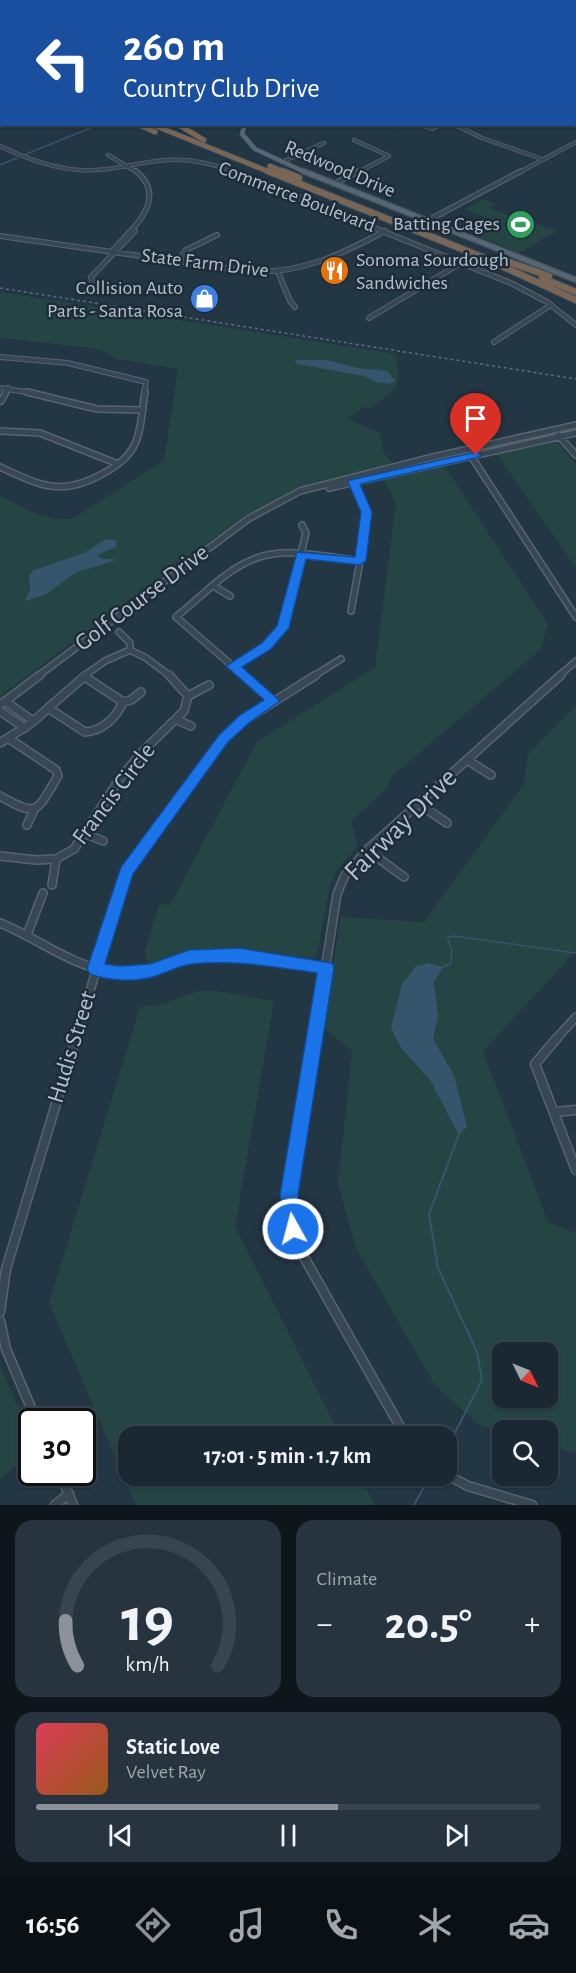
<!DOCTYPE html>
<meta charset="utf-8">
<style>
:root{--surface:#1a2833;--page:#27343f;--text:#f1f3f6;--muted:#9fa6ac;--line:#38444e;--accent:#8c9099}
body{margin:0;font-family:"Alegreya Sans",sans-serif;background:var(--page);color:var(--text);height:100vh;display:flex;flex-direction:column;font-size:22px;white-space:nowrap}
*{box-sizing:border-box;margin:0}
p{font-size:20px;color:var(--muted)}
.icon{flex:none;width:33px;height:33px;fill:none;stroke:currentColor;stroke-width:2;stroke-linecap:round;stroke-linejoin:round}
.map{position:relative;height:1505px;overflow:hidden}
.sheet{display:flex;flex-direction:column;gap:15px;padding:15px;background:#0e161c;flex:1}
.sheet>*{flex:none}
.guide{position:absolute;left:0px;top:0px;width:576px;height:126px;box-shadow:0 2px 4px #0004,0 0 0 2px var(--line);background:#1a4fa0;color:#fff;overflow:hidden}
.needle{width:39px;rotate:133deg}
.tools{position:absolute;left:492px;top:1342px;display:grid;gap:12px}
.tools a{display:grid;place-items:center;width:66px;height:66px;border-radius:12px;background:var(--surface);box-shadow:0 2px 4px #0004,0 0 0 2px var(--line);font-size:30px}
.speed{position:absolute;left:18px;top:1408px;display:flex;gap:12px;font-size:30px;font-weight:700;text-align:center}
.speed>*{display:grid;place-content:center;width:78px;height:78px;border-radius:50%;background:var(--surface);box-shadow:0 2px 4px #0004,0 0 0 2px var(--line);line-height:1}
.speed .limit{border:3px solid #111;border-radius:9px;background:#fff;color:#111}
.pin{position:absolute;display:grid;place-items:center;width:51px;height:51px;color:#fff;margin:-62px -26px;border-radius:50% 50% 50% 0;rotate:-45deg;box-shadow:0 0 6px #0007}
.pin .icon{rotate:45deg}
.me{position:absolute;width:66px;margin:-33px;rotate:353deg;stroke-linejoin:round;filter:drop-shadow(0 0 4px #0008)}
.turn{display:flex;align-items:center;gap:21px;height:126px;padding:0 24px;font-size:27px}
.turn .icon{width:78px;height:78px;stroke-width:2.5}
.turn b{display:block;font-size:42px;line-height:51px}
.big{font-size:45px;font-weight:700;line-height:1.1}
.sheet .card{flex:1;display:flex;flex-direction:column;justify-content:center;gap:9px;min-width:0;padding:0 21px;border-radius:18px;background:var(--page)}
.sheet .dial{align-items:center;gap:0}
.dial svg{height:156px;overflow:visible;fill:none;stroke:var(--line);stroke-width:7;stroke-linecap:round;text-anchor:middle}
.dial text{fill:var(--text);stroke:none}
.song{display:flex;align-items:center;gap:18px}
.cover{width:72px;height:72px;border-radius:9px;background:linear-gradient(135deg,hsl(350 70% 55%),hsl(30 70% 35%))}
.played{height:6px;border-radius:3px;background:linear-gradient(90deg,var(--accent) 60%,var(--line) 60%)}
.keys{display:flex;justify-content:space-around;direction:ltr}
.heat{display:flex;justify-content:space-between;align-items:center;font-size:33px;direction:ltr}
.sheet .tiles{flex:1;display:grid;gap:15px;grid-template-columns:1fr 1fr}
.card:last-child{grid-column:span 2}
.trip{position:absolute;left:118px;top:1426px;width:339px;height:60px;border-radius:18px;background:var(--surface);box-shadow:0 2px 4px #0004,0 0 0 2px var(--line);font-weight:700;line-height:60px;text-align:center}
.tab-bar{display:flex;height:96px;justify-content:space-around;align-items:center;background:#0a1014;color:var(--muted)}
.tab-bar .icon{width:42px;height:42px}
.tab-bar .selected{color:var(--accent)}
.tab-bar b{font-size:27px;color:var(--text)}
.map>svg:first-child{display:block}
</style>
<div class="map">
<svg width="576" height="1505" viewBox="0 0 576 1505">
<rect width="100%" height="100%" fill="#233644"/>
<path fill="#254444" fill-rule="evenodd" d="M483,199L495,204L489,208C511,217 533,222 555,230V232L519,253L480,237L502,224L465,209Z
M0,292L396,354L398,374L396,389L371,408L364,407L348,419L381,434L382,449L393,466L296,491L246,515L0,696V496C25,508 46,523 74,518L164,460L178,369L117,359L100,349L0,338Z
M549,440L558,443L576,464V568L496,453Z
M444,465L548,624L541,649L389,779L388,788L351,821L358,846L336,871L330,885L317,954L314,958L204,949L183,952L148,964L145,951L159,904L170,905L257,742L375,667L396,503L383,478Z
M576,705V951L483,1051L548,1222L576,1233V1453L548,1445V1431L502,1432L480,1425L461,1409L434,1384L356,1248L338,1184L352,1051L323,1027L341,917L424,922L524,784L528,754ZM502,1353H548V1398H502Z
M198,991H217L274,1001L235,1227L341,1437H129V1476H360L375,1505H136L49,1303L140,1007L160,1005Z
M0,1365L32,1440L31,1453L0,1479Z"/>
<path fill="#36546c" d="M295,360H327L358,368L387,371L395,381L389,384L376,382L364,376L297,364Z
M112,539L117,541L116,547L97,555L102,559H113L114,561L77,572L45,595L25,601L30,590L29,575L34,570L84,553L104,540Z
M430,963L443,967L434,982L438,1016L433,1039L454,1075L467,1126L459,1135L430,1080L401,1048L391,1028L402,984L416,966Z"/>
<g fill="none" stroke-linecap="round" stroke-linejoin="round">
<path stroke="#36546c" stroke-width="1.5" d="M24,155L100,124
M0,165L17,158
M441,968L451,963L452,949L447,938L454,936L576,953"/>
<path stroke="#36546c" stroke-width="2" d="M447,1448L482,1380L477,1352L438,1268L429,1214L459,1134
M414,1505L430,1476"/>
<defs>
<path id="minor-far4" d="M246,0L251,2
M493,0L518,2
M7,2L12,0
M80,2L85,0
M121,2L132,0
M574,42L576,40
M419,124L432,129L442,124
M453,124L482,138L542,159
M396,126L399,124
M354,140L389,156L356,173
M0,146C25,158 51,168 79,170C106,172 131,164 157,161C185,157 212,163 238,173
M108,155L138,173
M282,162L324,143
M518,173L576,142"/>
<path id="minor-far3" d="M234,171L513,284L547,302L576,325
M334,184L359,171
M427,221L521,171
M0,236L253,272C303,273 342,254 385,231
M111,255V252C131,230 170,199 136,171
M178,261L186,250L217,235
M278,272L290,301L295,307
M93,284L91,277L135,231
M369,318L461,263
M494,342L551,305
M0,357L68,363L146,382L144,393
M0,388L33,393
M5,393L8,388"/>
<path id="minor-far2" d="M27,392L97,409L142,410
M1,401L6,392
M0,431L40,433L118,464
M558,435L576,455
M471,456L576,617
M0,467C41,486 62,497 104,473C115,467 128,458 134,446C142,430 142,409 145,392
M329,488L576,433
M215,587L230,596
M351,611L367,522V512L353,481
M119,632L130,643V650
M233,666L266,646L283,628L306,533L302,525
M38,676L248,519L300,491L433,457L576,425
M84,676L105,661L130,650L146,658L170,676
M244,676L176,617C200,598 225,570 254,559C287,546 326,557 360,561
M314,676L341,659
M559,676L576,661"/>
<path id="minor-far1" d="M243,675L273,701
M85,677L123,702
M188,696L209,685
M5,701L33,721
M123,702L131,700L141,692
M0,705L40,675
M48,708L85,732C102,731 116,718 123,702
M0,711L25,728
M177,720L191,726
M0,743L30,724L86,675
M467,760L491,775
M0,796C39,818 36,812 58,776L56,770L8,738
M419,804L447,823
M27,825L34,810
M84,833L103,841
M367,850L404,877
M0,856L36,860L56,859L74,849L121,777L145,749L184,711L188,696L169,675
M52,885L56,859
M0,923C39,939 71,966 113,972C145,977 164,960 194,957C238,953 282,961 326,968
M27,935L43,893
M75,1040L126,872L234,727L316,675
M314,1040L337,894L345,875L367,850L561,675
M555,1040L576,1017"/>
<path id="minor" d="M314,1038L289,1195V1215L296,1243L406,1437
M557,1038L535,1064L576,1170
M555,1112L576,1110
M0,1312L6,1269L76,1038
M0,1321L6,1349L37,1422
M60,1473L73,1505
M447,1475L468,1486L532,1505
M55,1505L69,1494"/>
<path id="major-far1" d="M324,2L328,0
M245,124L242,134L255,149L307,173"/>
<path id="major" d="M303,171L576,280"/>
<path id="highway-far1" d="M2,87V90
M137,124L155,132
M151,124L272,173
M177,124L204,140
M270,166L286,173"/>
<path id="highway" d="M268,171L482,257L576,300
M282,171L299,178
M500,259L549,276
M542,278L576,292"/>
</defs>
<use href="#minor-far4" stroke="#566470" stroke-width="4.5"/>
<use href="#minor-far3" stroke="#566470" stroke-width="6"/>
<use href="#minor-far2" stroke="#566470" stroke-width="8"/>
<use href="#minor-far1" stroke="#566470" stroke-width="10"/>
<use href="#minor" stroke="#566470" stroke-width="11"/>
<use href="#major-far1" stroke="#45535f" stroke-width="5"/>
<use href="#major" stroke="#45535f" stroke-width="7"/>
<use href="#highway-far1" stroke="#43515d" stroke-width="6"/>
<use href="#highway" stroke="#43515d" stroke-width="8"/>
<use href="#minor-far4" stroke="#384753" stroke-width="3"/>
<use href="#minor-far3" stroke="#384753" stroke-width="4"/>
<use href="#minor-far2" stroke="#384753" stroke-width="5"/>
<use href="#minor-far1" stroke="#384753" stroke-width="7"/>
<use href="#minor" stroke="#384753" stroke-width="8"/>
<use href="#major-far1" stroke="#566673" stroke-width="4"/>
<use href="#major" stroke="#566673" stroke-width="4.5"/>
<use href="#highway-far1" stroke="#7a6654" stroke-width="4.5"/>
<use href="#highway" stroke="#7a6654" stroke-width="6"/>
<path stroke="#5a6c7a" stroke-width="1.5" stroke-dasharray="3 3" stroke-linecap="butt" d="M0,288L576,379"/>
</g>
<path fill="#1a73e8" stroke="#114b97" stroke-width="1.5" d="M476,452L480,453V457L360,484L372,512L366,561L360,565L306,559L289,628L271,649L242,667L280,701L250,722L228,742L133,874L105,964L121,966L150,964L189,950L239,948L332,963L334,968L298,1195L302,1229L299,1236L293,1239L286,1236L280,1195L317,973C274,967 237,960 193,964C180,965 166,973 153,977C135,982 108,981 90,974L87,969L121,867L219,735L240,715L264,700L226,666L262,643L277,626L297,552L355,557L361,512L348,482L350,480Z"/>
<defs>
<symbol id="stadium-disc" viewBox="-11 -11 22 22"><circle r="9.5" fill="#2e9e5b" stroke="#1d2c38"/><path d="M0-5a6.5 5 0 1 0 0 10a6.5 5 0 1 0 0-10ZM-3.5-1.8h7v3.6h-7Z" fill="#fff"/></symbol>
<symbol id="restaurant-disc" viewBox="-11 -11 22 22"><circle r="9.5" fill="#e8710a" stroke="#1d2c38"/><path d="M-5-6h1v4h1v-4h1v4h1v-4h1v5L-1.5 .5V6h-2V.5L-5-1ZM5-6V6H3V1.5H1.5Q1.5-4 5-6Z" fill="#fff"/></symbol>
<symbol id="shop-disc" viewBox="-11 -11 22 22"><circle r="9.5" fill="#3f7fe0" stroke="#1d2c38"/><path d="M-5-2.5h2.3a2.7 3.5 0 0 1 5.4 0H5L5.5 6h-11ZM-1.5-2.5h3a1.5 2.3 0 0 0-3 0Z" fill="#fff"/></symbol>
</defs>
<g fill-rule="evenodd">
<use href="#stadium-disc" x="504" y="208" width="33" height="33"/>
<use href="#restaurant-disc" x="318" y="254" width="33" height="33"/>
<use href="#shop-disc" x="188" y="282" width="33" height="33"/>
</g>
<g text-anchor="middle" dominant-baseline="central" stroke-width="5" stroke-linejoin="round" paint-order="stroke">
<g font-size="20" fill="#b5c1cd" stroke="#1d2c38">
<text transform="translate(340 169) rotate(23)">Redwood Drive</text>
<text transform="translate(297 197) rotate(21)">Commerce Boulevard</text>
<text transform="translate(205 263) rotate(7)">State Farm Drive</text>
</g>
<g font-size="20" fill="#b5c1cd" stroke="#1d2c38" text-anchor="end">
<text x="500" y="224">Batting Cages</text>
<text x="356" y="260" text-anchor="start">Sonoma Sourdough<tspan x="356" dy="23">Sandwiches</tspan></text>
<text x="183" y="288">Collision Auto<tspan x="183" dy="23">Parts - Santa Rosa</tspan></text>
</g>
<g font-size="24" fill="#b5c1cd" stroke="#1d2c38">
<text transform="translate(142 598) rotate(-37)">Golf Course Drive</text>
<text transform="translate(114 794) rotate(-53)">Francis Circle</text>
<text transform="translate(72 1047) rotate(-73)">Hudis Street</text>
</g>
<g font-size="28" fill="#b5c1cd" stroke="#1d2c38">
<text transform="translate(401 825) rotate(-45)">Fairway Drive</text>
</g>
</g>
</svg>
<div class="tools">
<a><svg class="needle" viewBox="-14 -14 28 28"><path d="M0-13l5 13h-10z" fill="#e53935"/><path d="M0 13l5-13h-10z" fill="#9fa6ac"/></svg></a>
<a><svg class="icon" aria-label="search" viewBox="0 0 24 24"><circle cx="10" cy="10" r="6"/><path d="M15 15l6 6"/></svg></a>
</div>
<div class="speed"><div class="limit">30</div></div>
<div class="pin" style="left:476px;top:455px;background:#d93025"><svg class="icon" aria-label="arrive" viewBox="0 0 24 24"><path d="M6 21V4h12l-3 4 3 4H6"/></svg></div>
<svg class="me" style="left:293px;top:1229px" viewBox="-20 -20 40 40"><circle r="17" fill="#1a73e8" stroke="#fff" stroke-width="3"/><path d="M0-11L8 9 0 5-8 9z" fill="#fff"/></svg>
<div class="trip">17:01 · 5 min · 1.7 km</div>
<div class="guide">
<div class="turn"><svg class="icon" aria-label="left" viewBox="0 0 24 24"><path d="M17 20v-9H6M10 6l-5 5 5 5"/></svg><div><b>260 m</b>Country Club Drive</div></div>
</div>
</div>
<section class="sheet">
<div class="tiles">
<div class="card dial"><svg viewBox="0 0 100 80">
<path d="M14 69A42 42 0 1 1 86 69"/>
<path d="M14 69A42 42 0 0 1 8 46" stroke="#8c9099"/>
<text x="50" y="56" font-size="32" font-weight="700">19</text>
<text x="50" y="72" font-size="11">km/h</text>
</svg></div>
<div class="card"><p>Climate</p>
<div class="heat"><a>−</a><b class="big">20.5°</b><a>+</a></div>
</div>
<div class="card">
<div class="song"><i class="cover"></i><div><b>Static Love</b><p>Velvet Ray</p></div></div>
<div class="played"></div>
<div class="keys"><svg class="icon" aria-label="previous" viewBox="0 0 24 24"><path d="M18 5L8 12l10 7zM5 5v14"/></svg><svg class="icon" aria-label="pause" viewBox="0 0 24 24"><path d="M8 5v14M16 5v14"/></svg><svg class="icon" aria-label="next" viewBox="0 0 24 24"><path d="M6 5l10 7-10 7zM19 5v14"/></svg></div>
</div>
</div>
</section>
<nav class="tab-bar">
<b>16:56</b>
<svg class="icon selected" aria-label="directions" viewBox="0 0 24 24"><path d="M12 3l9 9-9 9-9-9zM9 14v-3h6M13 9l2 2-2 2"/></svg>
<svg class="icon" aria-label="music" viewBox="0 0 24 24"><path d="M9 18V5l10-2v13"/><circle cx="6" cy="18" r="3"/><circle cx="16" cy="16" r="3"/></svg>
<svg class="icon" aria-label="phone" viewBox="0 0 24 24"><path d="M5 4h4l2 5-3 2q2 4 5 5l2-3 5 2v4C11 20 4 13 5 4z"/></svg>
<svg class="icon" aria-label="climate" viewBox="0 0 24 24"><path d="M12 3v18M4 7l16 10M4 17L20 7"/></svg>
<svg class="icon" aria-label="car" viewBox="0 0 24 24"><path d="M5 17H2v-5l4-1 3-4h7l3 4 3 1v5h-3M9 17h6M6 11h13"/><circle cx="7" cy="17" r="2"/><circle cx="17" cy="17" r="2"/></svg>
</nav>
